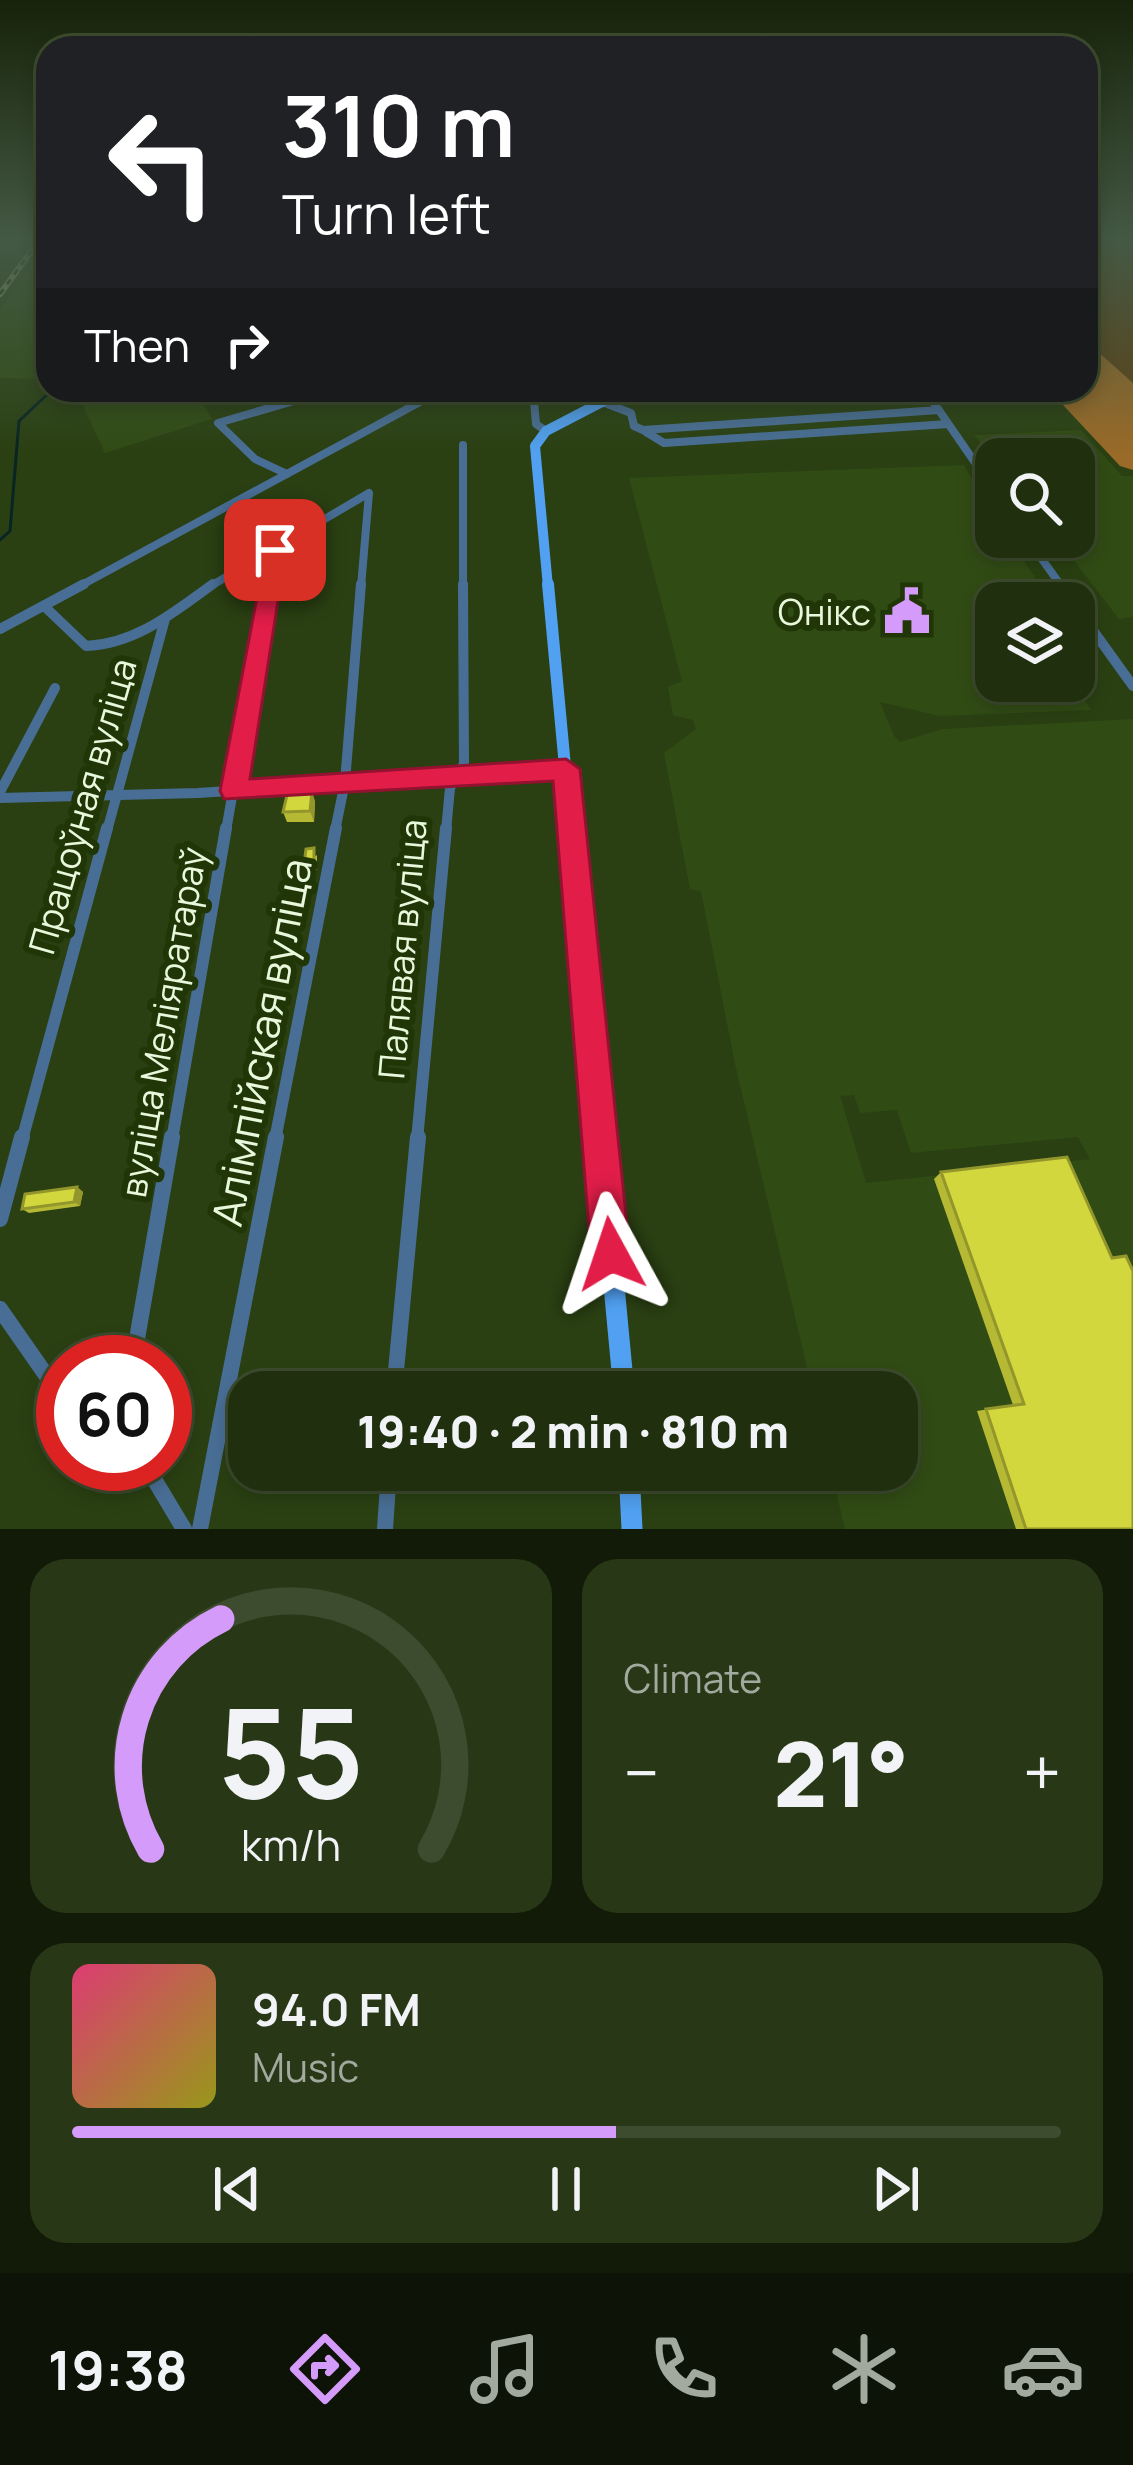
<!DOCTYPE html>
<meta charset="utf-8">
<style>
:root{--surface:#20300e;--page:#283817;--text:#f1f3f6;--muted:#a2a99e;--line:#3d4b2e;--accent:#d59bfa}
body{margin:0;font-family:Manrope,sans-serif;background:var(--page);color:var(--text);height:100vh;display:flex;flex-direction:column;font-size:45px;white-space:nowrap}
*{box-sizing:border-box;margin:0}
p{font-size:39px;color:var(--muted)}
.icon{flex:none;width:66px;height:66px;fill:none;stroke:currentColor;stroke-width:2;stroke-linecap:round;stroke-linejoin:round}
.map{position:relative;height:1529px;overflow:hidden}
.drawer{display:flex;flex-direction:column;gap:30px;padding:30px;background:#121a08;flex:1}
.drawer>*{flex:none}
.hud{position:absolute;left:36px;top:36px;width:1062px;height:366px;border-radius:36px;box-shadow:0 6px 18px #0003,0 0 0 3px var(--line);background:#202124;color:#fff;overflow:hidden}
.fabs{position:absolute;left:975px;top:438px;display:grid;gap:24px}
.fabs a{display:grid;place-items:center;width:120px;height:120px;border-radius:24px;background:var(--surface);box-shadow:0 6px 18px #0003,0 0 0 3px var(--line);font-size:60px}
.speed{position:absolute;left:36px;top:1335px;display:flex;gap:24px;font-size:60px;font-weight:700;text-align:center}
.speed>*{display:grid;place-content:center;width:156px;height:156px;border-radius:50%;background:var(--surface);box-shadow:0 6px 18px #0003,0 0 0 3px var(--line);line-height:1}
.speed .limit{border:18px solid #d22;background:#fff;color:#111}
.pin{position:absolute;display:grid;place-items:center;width:102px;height:102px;color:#fff;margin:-51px;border-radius:24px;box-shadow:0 6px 18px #0006}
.me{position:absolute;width:132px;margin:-66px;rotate:355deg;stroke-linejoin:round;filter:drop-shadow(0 0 9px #0008)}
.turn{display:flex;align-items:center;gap:42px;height:252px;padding:0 48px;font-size:54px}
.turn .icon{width:156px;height:156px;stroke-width:2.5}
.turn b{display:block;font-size:84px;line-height:102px}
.then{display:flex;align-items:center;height:114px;padding:0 48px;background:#0003;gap:24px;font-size:45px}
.big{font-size:90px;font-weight:800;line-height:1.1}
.drawer .card{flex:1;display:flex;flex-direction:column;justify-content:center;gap:18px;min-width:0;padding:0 42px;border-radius:36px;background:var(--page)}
.drawer .dial{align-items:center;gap:0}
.dial svg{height:312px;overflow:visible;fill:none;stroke:var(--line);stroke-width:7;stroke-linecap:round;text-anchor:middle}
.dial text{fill:var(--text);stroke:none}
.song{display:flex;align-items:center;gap:36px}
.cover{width:144px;height:144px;border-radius:18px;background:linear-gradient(135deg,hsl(340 70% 55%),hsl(60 70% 35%))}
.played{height:12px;border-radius:6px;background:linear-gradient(90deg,var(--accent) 55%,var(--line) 55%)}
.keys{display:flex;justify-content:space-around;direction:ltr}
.heat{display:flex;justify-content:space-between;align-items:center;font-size:66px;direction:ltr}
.drawer .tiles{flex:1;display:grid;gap:30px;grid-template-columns:1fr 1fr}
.card:last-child{grid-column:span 2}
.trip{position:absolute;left:228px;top:1371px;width:690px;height:120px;border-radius:36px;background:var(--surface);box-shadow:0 6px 18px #0003,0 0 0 3px var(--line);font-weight:800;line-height:120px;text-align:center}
.menu{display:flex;height:192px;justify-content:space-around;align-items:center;background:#0d1306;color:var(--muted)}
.menu .icon{width:84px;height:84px}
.menu .on{color:var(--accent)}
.menu b{font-size:54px;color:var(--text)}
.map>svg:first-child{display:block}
</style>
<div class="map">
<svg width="1133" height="1529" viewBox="0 0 1133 1529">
<rect width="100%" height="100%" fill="#2a4012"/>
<path fill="#314b15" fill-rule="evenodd" d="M48,240V379L0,378V311Z
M76,390H202L197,393L212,419L105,453Z
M1081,430L1122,476H1133V617L1119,619L1056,537H1074V459L996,461L974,435Z
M964,465L996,519V537H1008L1052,603H996V681H1074V636L1087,655L1080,661L1095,684L1076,686L1091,710L940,716L880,702L894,736L900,742L943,729L1133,719V1529H845L831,1470H897V1392H813L735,1064L701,891L690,889L664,753L696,729L693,720L673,715L668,687L682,681L629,478ZM854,1095L860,1113L897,1110L911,1153L1078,1137L1090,1159L866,1183L840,1096Z"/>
<path fill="#5e3f13" d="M1086,239H1133V383L1086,341Z"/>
<path fill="#996a28" d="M1086,341L1133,383V470L1120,466L1049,390H1086Z"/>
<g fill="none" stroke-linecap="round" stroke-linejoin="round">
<path stroke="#082423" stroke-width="3" d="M0,540L10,531L19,421L52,390"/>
<path stroke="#496e95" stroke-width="6" d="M321,393L332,390
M437,393L443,390"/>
<path stroke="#496e95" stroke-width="8" d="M533,390L536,424L546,431
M925,390L996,493
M602,402L631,413L634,426L643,430L939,410
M646,432L664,443L948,424
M463,445V587
M287,474L255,459L218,423L331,390
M1026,537L1062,587
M78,587L442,390
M209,587L369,493L361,587
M269,587L275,550"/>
<path stroke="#496e95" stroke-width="10" d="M1059,584L1073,603
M1074,604L1133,686
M44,606L86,646C136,644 174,612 213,584
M0,629L84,584
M0,792L55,688
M0,798L198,793L566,769
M107,831L165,619
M226,831L269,584
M335,831L345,782L361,584
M446,831L450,788L464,764L463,584"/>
<path stroke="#496e95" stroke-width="12" d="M22,1140L107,828
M172,1140L226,828
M275,1140L336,828
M417,1140L446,828"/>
<path stroke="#496e95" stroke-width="16" d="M0,1219L22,1137
M0,1309L46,1375L63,1390
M133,1362L172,1137
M394,1392L418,1137
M145,1464L184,1529
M200,1529L276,1137
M385,1529L389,1470"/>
<path stroke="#51a0f1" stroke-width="8" d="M620,393L626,390"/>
<path stroke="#51a0f1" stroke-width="10" d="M548,587L535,446L546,431L625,390"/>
<path stroke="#51a0f1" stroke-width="12" d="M548,584L571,831"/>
<path stroke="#51a0f1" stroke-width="16" d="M571,828L600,1140"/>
<path stroke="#51a0f1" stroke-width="21" d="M600,1137L624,1392
M629,1470L632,1529"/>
<defs>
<path id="rail" d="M0,294L40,239"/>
</defs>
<use href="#rail" stroke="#93a582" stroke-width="6"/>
<use href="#rail" stroke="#203606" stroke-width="3" stroke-dasharray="6" stroke-linecap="butt"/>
</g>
<path fill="#b5b934" d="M1074,617L1093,644L1087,655L1074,656Z
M315,801L314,822H287L283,812Z
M317,855V870L307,871L304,864Z
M941,1172L1133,1529H1016L977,1411L1013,1405L934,1179Z
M77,1187L83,1192L80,1206L29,1213L22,1209Z"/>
<path fill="#93962b" d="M312,791L315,801L314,822L310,811Z
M77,1187L83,1192L80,1206L74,1202Z"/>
<path fill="#d2d73d" stroke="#93962b" stroke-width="3" d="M1074,617L1093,644L1076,645L1074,643Z
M288,791H312L310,811L283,812Z
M314,848V863L304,864L306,849Z
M1067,1157L1112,1258L1126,1256L1133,1271V1529H1026L986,1409L1024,1404L941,1172Z
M77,1187L74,1202L22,1209L25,1194Z"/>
<linearGradient id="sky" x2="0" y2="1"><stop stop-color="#17230a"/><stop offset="0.53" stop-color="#445944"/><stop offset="1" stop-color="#445944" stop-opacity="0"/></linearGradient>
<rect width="1133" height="453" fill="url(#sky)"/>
<path fill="#e11d48" stroke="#92132f" stroke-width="3" d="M267,545L286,550L250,779L566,759L580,769L630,1254L625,1268L611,1273L597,1268L591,1254L553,781L224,799L220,791Z"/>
<defs>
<symbol id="civic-bare" viewBox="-9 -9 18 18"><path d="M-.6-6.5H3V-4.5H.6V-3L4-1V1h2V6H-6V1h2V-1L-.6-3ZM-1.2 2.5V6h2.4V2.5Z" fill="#d59bfa" stroke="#203606" stroke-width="2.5" paint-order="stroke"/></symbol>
</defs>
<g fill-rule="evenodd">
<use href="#civic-bare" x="874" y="578" width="66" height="66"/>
</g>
<g text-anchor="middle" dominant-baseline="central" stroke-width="12" stroke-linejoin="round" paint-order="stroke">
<g font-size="36" fill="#e9f8dd" stroke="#203606" text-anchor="end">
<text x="871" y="611">Онікс</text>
</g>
<g font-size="36" fill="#e9f8dd" stroke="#203606">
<text transform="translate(82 806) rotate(-74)">Працоўная вуліца</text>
<text transform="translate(402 949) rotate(-85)">Палявая вуліца</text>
<text transform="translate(163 1022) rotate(-80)">вуліца Меліяратараў</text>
</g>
<g font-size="42" fill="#e9f8dd" stroke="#203606">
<text transform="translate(261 1042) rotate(-79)">Алімпійская вуліца</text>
</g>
</g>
</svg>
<div class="fabs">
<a><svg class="icon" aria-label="search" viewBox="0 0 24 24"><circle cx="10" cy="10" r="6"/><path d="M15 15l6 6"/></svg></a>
<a><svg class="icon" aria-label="layers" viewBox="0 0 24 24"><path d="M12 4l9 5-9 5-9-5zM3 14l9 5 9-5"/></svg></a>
</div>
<div class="speed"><div class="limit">60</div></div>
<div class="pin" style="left:275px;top:550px;background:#d93025"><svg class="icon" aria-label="arrive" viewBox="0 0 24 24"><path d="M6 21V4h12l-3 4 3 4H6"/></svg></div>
<svg class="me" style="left:611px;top:1254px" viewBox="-20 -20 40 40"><path d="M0-17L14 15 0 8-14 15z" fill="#e11d48" stroke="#fff" stroke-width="4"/></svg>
<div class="trip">19:40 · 2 min · 810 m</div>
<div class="hud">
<div class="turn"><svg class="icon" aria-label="left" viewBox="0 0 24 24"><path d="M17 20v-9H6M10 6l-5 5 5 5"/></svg><div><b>310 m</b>Turn left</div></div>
<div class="then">Then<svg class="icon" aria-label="right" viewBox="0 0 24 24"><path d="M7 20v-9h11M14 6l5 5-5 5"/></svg></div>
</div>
</div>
<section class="drawer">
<div class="tiles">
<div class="card dial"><svg viewBox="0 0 100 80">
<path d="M14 69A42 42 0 1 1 86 69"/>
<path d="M14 69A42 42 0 0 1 32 10" stroke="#d59bfa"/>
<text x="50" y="56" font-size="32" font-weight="700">55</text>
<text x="50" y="72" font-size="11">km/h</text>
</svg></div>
<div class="card"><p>Climate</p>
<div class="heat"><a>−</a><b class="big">21°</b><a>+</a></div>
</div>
<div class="card">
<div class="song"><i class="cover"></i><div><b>94.0 FM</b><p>Music</p></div></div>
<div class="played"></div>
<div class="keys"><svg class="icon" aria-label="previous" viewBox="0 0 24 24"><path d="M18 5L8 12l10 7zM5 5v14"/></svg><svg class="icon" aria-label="pause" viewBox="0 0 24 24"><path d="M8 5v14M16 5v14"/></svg><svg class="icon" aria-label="next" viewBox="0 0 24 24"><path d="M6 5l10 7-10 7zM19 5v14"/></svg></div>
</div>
</div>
</section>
<nav class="menu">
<b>19:38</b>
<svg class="icon on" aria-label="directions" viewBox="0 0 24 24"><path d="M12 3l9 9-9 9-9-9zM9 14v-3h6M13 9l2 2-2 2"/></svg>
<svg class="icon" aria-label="music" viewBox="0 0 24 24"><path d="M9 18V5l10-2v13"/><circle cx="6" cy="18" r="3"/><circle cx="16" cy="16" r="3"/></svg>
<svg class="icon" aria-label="phone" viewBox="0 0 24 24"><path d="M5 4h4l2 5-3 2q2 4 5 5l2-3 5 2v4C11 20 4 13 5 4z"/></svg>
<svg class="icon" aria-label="climate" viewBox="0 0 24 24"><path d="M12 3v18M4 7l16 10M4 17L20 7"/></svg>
<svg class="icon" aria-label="car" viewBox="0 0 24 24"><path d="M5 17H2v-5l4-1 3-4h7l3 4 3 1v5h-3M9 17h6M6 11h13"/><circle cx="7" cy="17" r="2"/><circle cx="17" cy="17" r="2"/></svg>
</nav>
